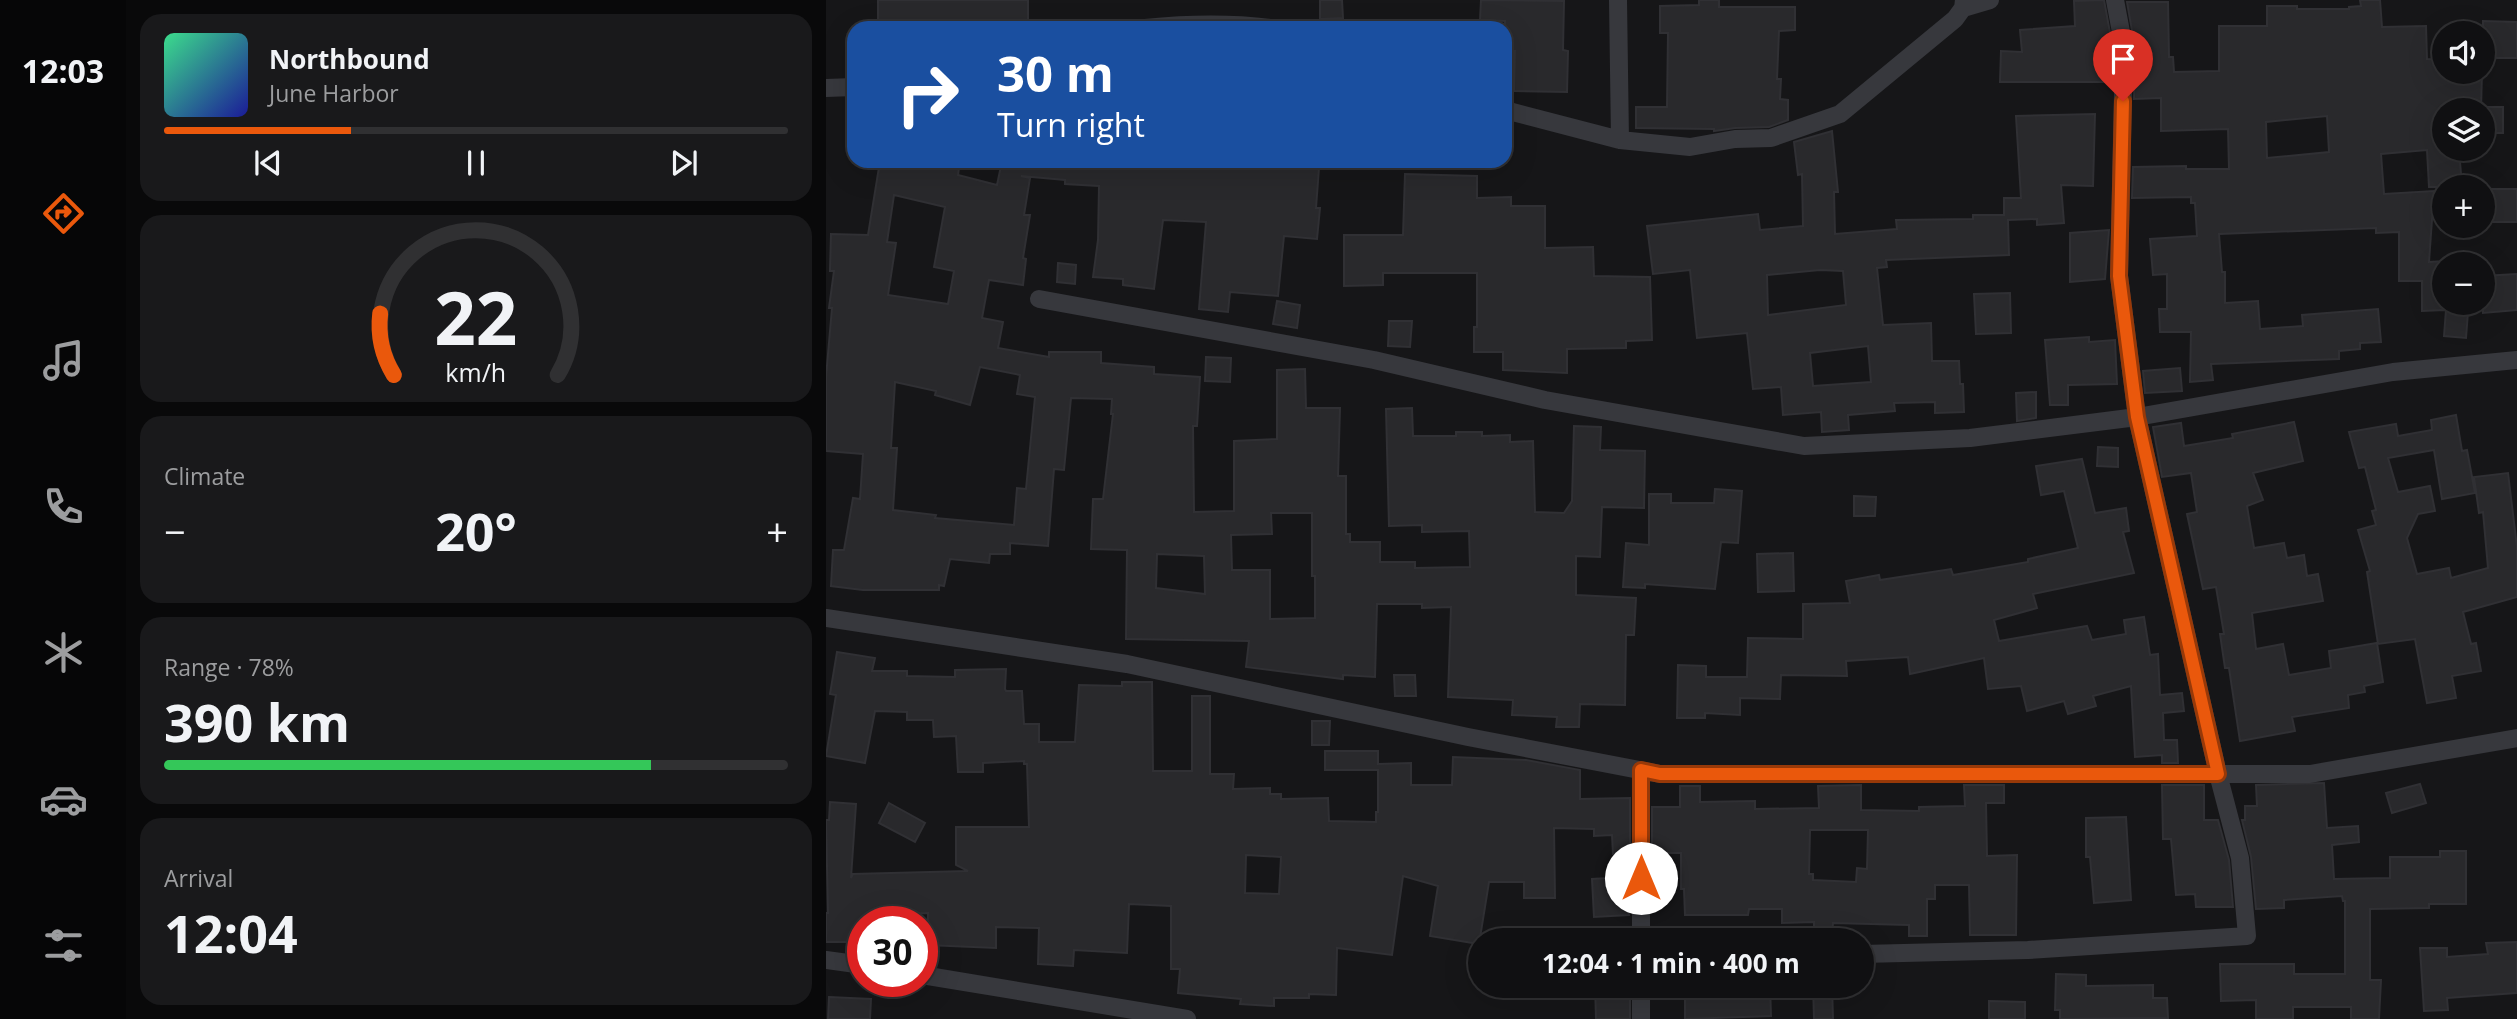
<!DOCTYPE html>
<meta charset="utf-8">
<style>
:root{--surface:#101012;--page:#19191b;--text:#f1f3f6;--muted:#9c9d9f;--line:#303032;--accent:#ea580c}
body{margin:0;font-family:"Open Sans",sans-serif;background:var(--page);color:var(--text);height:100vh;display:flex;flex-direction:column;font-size:26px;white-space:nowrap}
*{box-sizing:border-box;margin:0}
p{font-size:23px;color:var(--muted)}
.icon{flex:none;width:38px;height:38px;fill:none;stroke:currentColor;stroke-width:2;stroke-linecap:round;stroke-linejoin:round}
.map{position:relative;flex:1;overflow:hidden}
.drawer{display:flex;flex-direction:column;gap:14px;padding:14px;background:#09090a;width:700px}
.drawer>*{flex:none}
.hud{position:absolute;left:21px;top:21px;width:665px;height:147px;border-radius:21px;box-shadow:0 7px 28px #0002,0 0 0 2px var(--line);background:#1a4fa0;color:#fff;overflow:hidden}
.buttons{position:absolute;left:1606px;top:21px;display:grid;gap:14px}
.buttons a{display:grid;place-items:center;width:63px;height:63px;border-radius:50%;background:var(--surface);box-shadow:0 7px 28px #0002,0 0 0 2px var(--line);font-size:35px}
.speed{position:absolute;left:21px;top:906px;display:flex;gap:14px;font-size:35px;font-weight:700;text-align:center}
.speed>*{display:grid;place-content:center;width:91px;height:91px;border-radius:50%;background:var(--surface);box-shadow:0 7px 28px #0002,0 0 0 2px var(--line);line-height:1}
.speed .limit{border:10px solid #d22;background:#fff;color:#111}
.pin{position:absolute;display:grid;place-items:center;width:60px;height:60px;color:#fff;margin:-72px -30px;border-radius:50% 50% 50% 0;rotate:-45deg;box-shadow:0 0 7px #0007}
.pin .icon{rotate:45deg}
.me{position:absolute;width:77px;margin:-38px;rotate:0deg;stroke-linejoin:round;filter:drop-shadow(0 0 5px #0008)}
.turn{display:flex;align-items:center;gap:24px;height:147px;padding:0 35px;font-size:32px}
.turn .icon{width:91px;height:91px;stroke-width:2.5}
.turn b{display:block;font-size:49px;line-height:60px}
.big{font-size:52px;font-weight:700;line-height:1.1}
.drawer .widget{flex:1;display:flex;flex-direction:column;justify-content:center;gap:10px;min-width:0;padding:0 24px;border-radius:21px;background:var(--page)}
.drawer .dial{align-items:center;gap:0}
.dial svg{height:182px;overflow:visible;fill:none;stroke:var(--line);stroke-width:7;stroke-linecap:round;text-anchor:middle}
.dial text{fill:var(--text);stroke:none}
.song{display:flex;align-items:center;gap:21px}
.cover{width:84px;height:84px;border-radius:10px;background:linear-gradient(135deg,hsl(150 70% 55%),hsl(240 70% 35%))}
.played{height:7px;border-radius:4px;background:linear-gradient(90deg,var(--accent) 30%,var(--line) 30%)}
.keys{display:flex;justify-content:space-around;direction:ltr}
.heat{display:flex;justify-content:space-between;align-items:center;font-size:38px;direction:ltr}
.charge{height:10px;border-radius:5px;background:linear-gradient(90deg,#34c759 78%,var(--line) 0)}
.trip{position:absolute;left:642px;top:928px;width:406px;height:70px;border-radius:35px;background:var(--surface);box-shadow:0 7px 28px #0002,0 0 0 2px var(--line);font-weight:700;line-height:70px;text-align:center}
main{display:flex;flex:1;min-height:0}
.tab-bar{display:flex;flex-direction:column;width:126px;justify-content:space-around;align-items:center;background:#060607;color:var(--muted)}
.tab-bar .icon{width:49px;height:49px}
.tab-bar .current{color:var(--accent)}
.tab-bar b{font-size:32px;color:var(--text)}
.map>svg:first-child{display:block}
</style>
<main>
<nav class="tab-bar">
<b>12:03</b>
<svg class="icon current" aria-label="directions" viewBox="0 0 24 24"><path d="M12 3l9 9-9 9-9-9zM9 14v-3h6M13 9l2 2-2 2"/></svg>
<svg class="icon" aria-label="music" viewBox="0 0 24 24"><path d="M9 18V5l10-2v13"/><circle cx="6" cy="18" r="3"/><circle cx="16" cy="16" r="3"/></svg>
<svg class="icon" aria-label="phone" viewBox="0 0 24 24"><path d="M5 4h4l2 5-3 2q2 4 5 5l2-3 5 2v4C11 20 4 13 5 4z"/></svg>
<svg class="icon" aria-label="climate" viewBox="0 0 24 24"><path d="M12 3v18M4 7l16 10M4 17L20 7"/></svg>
<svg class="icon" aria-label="car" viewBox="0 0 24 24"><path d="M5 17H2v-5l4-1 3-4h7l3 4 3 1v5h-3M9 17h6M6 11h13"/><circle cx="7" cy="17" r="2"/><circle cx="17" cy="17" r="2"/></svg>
<svg class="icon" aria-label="filters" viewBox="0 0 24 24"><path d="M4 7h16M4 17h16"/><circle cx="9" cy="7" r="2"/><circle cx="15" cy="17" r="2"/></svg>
</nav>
<section class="drawer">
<div class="widget">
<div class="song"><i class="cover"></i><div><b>Northbound</b><p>June Harbor</p></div></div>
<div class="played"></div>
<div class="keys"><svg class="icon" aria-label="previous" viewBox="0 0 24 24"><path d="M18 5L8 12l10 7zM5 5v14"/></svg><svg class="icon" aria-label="pause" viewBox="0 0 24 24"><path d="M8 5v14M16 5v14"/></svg><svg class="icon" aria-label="next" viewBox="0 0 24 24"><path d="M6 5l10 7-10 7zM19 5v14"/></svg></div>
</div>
<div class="widget dial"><svg viewBox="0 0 100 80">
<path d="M14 69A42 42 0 1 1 86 69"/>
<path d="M14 69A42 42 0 0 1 8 42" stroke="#ea580c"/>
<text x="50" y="56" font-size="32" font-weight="700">22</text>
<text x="50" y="72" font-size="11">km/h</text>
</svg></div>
<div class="widget"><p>Climate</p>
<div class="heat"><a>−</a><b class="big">20°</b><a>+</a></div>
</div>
<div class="widget"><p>Range · 78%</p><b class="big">390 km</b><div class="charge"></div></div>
<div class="widget"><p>Arrival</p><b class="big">12:04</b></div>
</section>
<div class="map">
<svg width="1691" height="1019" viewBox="0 0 1691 1019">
<rect width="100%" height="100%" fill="#161618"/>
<path fill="#29292c" stroke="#303034" stroke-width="2" fill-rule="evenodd" d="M52,0H202V28H52Z
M494,0H516L517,18L494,19Z
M655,0L738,1L737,50L742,51L741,92L688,91L689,51H679V21L654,20Z
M873,0H893V7H969V30L953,31L951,79H955L954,99L962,100V120L943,127L909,128L888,131V129L810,128V107H841L842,33H834V6L873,5Z
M1278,0L1287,49L1286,82H1174L1175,51L1196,52L1194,30L1249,26L1248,1Z
M1534,0H1554L1556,27L1600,26L1601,59L1619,60V72H1656L1655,110H1619V149H1633L1636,187H1603L1601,150L1555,154L1558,194L1608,191L1603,262L1619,261V310L1596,311V281H1573V232L1550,233V228L1393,234L1396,272H1399V303L1432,301L1434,329L1477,326L1476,315L1552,309L1555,342L1534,343V349L1513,351V359L1385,364L1387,380L1364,382L1365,332H1334L1333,309H1341V274L1327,275L1324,239L1371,236L1369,203H1365V197L1306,198L1307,167L1360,166V169H1403L1402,129L1335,131V98L1308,99L1309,48L1301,2H1342L1343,57H1347L1348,72L1393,71V26H1441V6H1471V9H1523V7L1535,6ZM1501,116L1503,152L1441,158L1440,122Z
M1657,21L1691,22V58H1657Z
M1657,107H1677V133H1657Z
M1269,114L1267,186L1235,185L1238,223L1211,225V219L1182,220L1183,255L1060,260L1061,267L1051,268L1057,325L1105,323L1106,361H1133L1134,384H1137L1138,412L1109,413V402L1068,403L1069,411L1022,415L1023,430L996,432L995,412L957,415L955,387L927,389L921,333L871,338L864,270L827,274L821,226L932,214L934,230L977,226L976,174L972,175L968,142L1006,131L1012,192H1008L1009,234L1071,229L1070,220L1147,219V215H1178V198H1195L1190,116ZM994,270L1017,271L1020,305L942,315L941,275ZM1042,346L1045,382L987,386L984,353Z
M54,161H134L132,175L171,185L176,161H425L493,168L490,208H494L491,239L458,236L452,296L404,292L402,312L373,309L380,222L337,220L328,289L297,285V279L267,277L272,240L273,186L239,184V180L195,176L204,178L198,215H204L197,258L200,259L197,285L163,280L156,318L177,322L172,348L223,357V352H275V363L328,367V374L374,377L371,426H367L368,512L408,511V441L451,439V370L479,369L480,408H514L512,476H520V534H524V542H554V562H589V568L644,567L643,531L596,532V525L563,526L560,409L586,408L587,436H630V432H656V436L684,435V442L707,441L709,512L738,513L746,501L748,426L775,427L774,450L819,451L818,508L776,507L774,557L750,556V595L810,598L808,635H800L799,705L754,704L753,727H730L731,717L686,715L687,700L622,697L625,607L596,608V604H551L549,677L517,675V679L420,667L423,641L300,639L301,550L265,549L267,499H277L287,414H285L286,399L245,398L238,470L228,469L222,546L184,543V554H164L163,563L124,559L118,586L113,585V590H37L5,586L7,550H18L27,498L34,499L37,454L0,451V377L6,308H3L8,271H4L5,234L42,235ZM68,195L119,207L108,267L128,271L122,304L62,295L70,243L61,242ZM154,367L194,375L191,394L209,397L200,489L191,488L188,525L109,518L110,515L67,510L71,448H65L69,382L110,391L109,395L144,405ZM445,513H486V576H489V618L444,619V570H406L405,535L446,534ZM331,554L378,556L379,594L330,588Z
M579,174L651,176V198L685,197V206H719V248L767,247L768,276L824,277L826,340L800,341V348L741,349V373L677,370V352H648V327H651V273H557V285L518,286V235H577Z
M1657,189H1691V222H1657Z
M1283,230L1279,279L1244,282V233Z
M232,263L250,265L249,284L231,282Z
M1691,274V310L1657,313V276Z
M1184,293L1185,333L1150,334L1148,294Z
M451,301L474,305L471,328L447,324Z
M1620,310L1642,312L1640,338L1618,336Z
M563,321H586L584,347L562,346Z
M1263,337V342L1289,340L1291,384L1242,385V405H1224L1219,340Z
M380,357L405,358L404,382L379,381Z
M1354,368L1356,391L1319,393L1317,371Z
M1210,392V418L1191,421L1190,393Z
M1630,415L1636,451L1641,450L1649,493L1616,499L1608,450L1562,458L1572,492L1604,486L1609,511L1592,514L1581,538L1591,574L1623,568L1625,578L1662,568L1657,512L1653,513L1648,477L1682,473L1691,547V597L1637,612L1645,644L1650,643L1655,671L1626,676L1630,698L1601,703L1589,639L1552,644L1541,572L1544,571L1532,530L1550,525L1546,511L1550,510L1539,467L1533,468L1523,432L1570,424L1572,436L1606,430L1605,420Z
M1468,422L1477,461L1427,473L1437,500L1421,506L1428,548L1458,543L1461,558L1478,555L1481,576L1492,574L1497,601L1426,613L1430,649L1457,644L1463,675L1505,668L1503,651L1551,643L1557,682L1538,686L1539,692L1522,695L1523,708L1466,717L1469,731L1414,741L1403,668H1399L1394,634H1398L1390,587L1377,589L1361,514L1371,512L1365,473L1336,477L1327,427L1355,423L1358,446L1407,438L1406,434Z
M1272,447L1292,448V467L1271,466Z
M1256,459L1269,513L1300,508L1303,531L1297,532L1308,573L1207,594L1211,608L1168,620L1173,641L1261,626L1266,640L1300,634L1298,620L1318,617L1324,655L1332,654L1334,695L1356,693L1358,711L1337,713L1338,740H1351L1352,763H1336V755L1309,757L1305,686L1267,696L1270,706L1242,714L1238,701L1201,711L1195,686L1162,689L1158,658L1084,674L1082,657L1020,661L1021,676L955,675L954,699L914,698V715L879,713V718H851L852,665L880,666V677H921L922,638L977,639V604L1024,603L1020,581L1053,575L1054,580L1125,569L1127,575L1202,562V559L1252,548L1238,491L1215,495L1210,466Z
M889,489L916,491L912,543L895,542L889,589L819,584V588L797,587L800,543L823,545V494H845V503H888Z
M1028,496L1050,497L1049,516H1028Z
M967,553L968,591L932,592L931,554Z
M11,652L49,658L46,671H81V676L129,677V670L180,669L179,689L180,691H196L198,724H213V742H249L253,685L296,686V682H326L327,771H366V696H384V774H408L407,789L444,788V794H455V799L502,798L503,821L550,822V812H552V770H499V751H552V764L585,763V785H626L627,757L700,760L754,770V799L804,798V853L787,854L786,835L768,836V829L728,828L729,898H698V882H663L653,944L604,936L612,886L577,876L566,955L511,948L510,995L483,994V998H448V1006L414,1004L415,999L352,993L354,969H345V906L303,904L301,953L248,950L247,966L212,964L213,928L170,927V948L101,945L102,913L66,914V922H37V942H0V913H2L0,820H3L4,802L30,804L25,878L27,874L142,871L130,865V827H203L201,764H198V761L157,763V772H132L130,736L108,737L107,720H81V712L49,711L39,763L0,756L10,695L4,694ZM420,855L455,857L453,894L419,893Z
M568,675H589L590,696H569Z
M486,721H504L503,745H486Z
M1498,783L1501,828L1532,826L1533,842L1506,845L1508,879L1564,878V857H1614V851H1640V904H1603V908L1544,909V980H1555L1553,1019H1525V1007H1467V1019H1430V1000L1395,1001L1394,964H1468V974H1519V901H1517L1516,896L1458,900V908L1430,909L1425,857L1416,820H1419V806H1431L1430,785Z
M1594,784L1600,803L1566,813L1560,793Z
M1035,785V810L1093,811V807L1139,806L1138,785H1178V803H1160L1161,856L1191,855L1190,935H1144L1143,885H1109V899H1101V936H1083V925L1007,923L1006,936H988V922L956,923V909H923L922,915H859L858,889H855V853H826V807H854V786H874V802L929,801V809L993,808L992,786ZM984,830H1042L1041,869L1031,868L1030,882L987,880V874H983Z
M1336,785H1378V820H1392L1403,860L1407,907H1370L1369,894L1350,895L1345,839H1337Z
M63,803L99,823L89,842L53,823Z
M1300,817L1305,900L1268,903L1264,857H1260V818Z
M800,877L803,915L768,917L766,879Z
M1691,942V993L1621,998L1622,1010L1598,1011L1594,948H1621V957L1662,954L1660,943Z
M1230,974L1260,975V986L1327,985V998H1341L1342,1018L1234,1019V1010H1229Z
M769,985H804V1019H770Z
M905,985H944L945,1016L859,1019V998L906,997Z
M987,985H1006L1007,1019H988Z
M3,997L45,999L44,1019H2Z
M1163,1001L1199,1002V1019H1163Z"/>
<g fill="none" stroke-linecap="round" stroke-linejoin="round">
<path stroke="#37383d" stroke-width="18" d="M792,0L794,140
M1137,8L1164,0
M319,28C360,24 403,23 444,28
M0,88L28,87
M679,110L794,140L864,147L909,139L945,138L1014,114L1129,19L1137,8L1138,0
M213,299L548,360L719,400L978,446L1144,438L1311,417L1567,372L1691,360
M0,618L301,664L642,737L834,774H1484L1691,738
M815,770V940
M1036,954L1202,950L1421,936L1414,858L1392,774L1311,417L1293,276L1298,48L1289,0
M0,960L37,965
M96,975L361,1019
M815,985V1019"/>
</g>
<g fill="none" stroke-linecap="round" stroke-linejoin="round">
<defs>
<path id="route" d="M815,878V770L834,774H1392L1311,417L1293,276L1297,101"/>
</defs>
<use href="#route" stroke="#983908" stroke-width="18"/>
<use href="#route" stroke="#ea580c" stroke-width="12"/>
</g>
</svg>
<div class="buttons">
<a><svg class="icon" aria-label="sound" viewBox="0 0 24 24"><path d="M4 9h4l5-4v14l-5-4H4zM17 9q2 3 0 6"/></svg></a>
<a><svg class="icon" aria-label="layers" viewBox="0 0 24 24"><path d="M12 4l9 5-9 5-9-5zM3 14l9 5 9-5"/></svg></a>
<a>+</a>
<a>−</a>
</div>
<div class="speed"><div class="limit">30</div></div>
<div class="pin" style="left:1297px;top:101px;background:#d93025"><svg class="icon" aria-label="arrive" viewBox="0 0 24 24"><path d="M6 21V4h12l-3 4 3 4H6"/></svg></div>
<svg class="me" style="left:815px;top:878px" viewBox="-20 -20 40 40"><circle r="19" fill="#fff"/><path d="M0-13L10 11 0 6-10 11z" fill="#ea580c"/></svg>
<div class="trip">12:04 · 1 min · 400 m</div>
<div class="hud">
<div class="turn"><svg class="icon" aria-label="right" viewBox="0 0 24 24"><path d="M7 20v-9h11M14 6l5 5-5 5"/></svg><div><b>30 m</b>Turn right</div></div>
</div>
</div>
</main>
